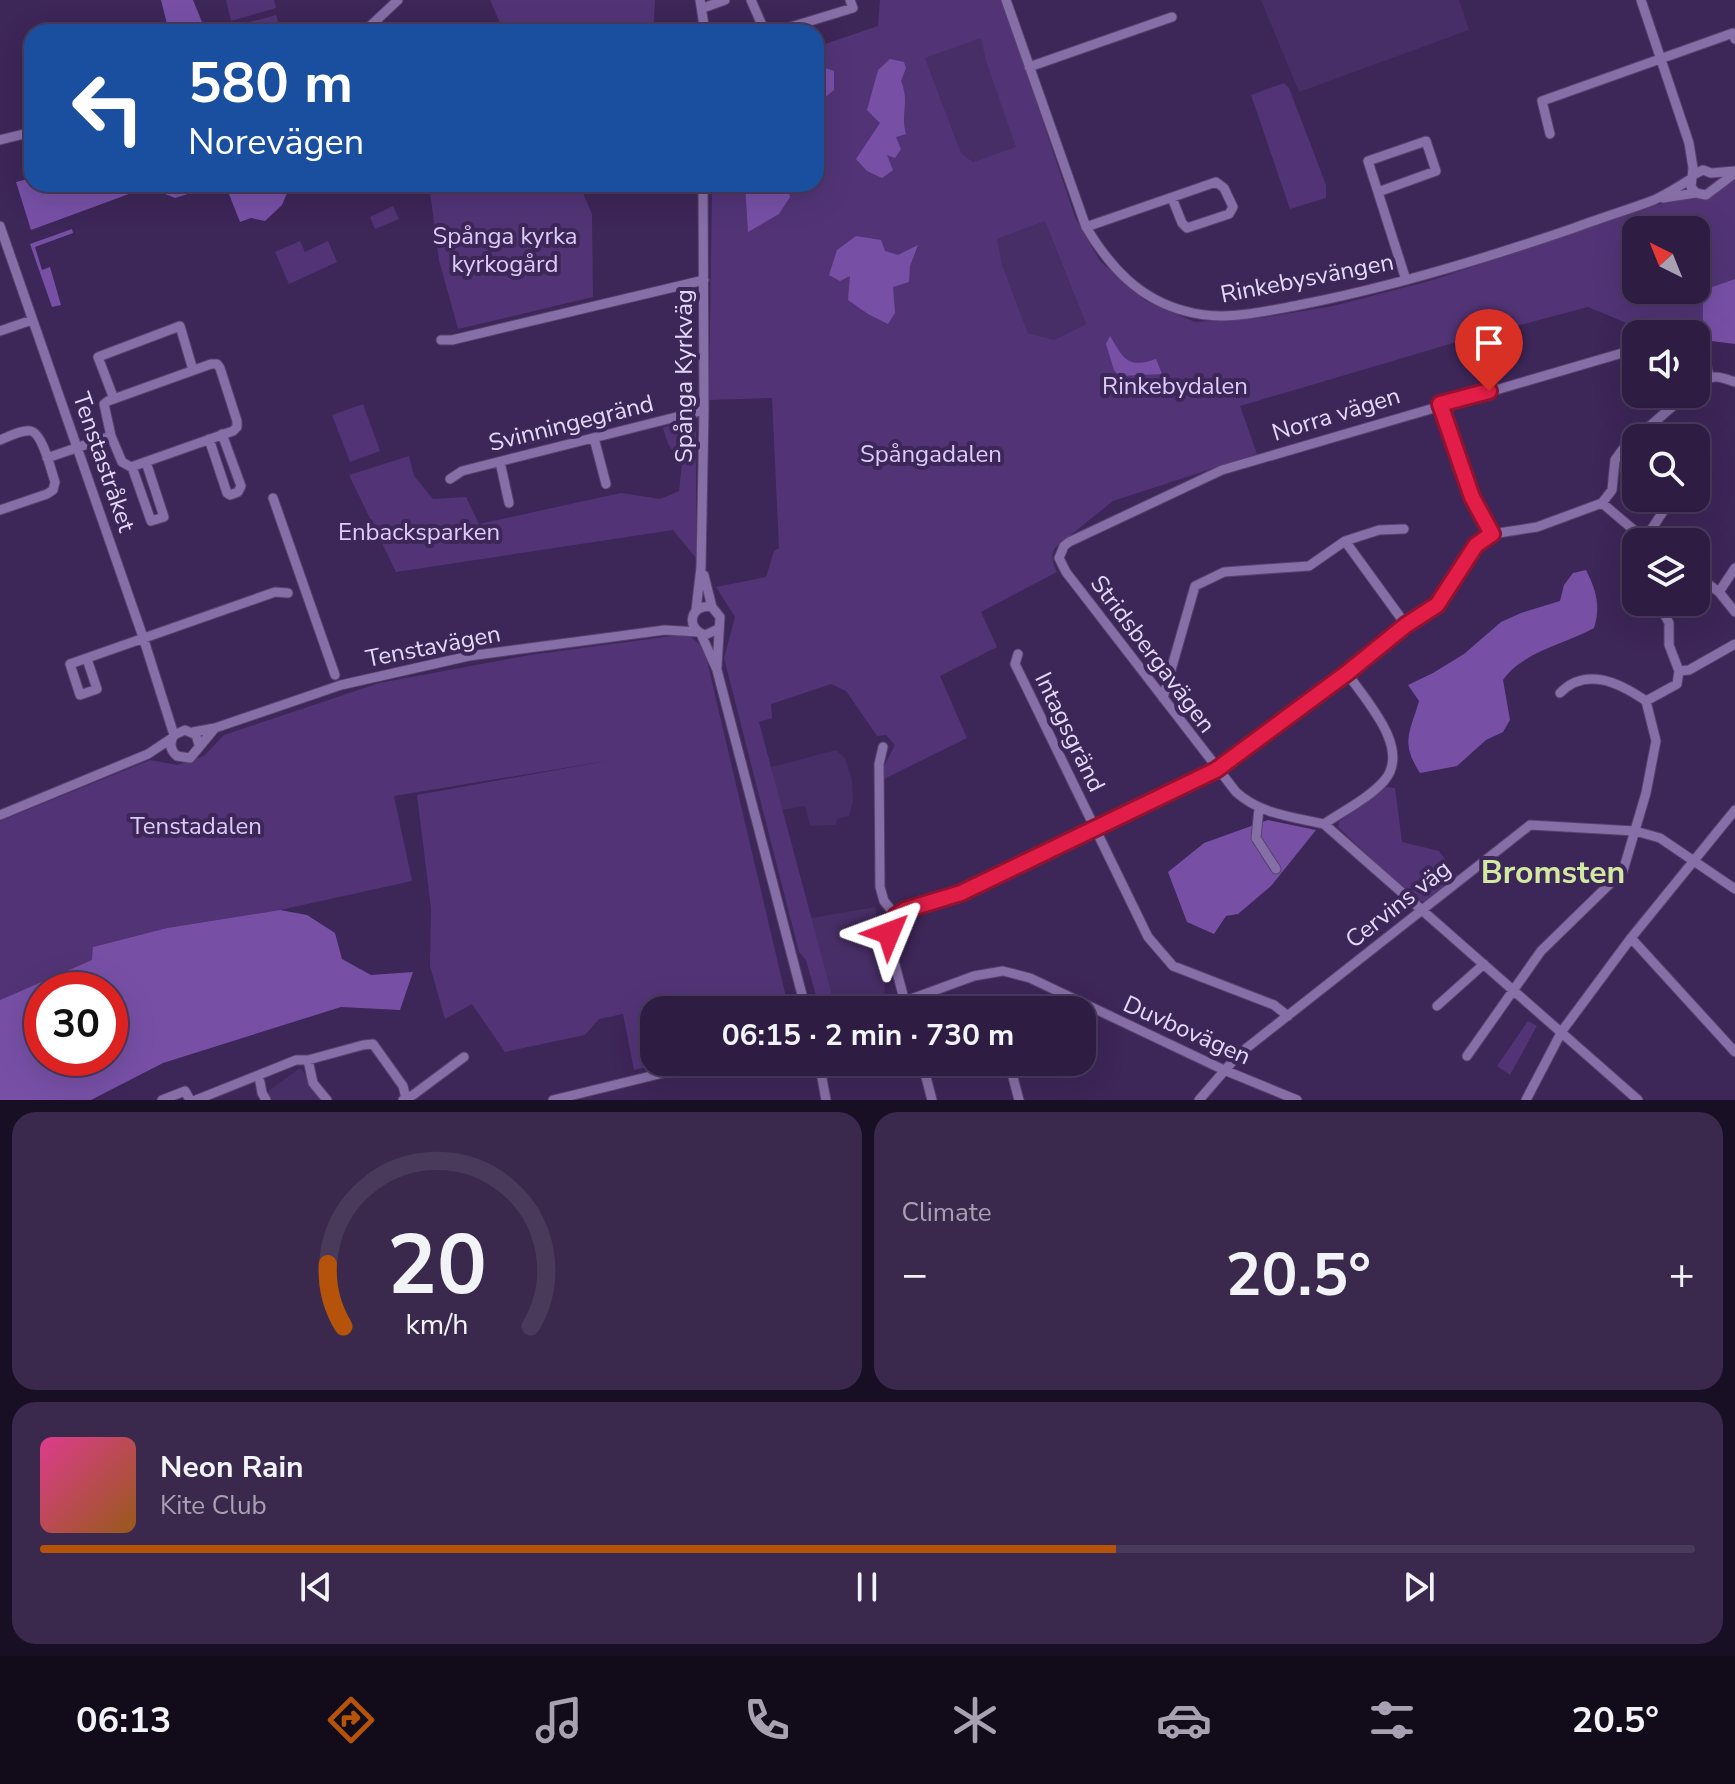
<!DOCTYPE html>
<meta charset="utf-8">
<style>
:root{--surface:#2e1c42;--page:#3a294d;--text:#f1f3f6;--muted:#a7a1b2;--line:#493a5b;--accent:#b45309}
body{margin:0;font-family:"Nunito Sans",sans-serif;background:var(--page);color:var(--text);height:100vh;display:flex;flex-direction:column;font-size:30px;white-space:nowrap}
*{box-sizing:border-box;margin:0}
p{font-size:26px;color:var(--muted)}
.icon{flex:none;width:44px;height:44px;fill:none;stroke:currentColor;stroke-width:2;stroke-linecap:round;stroke-linejoin:round}
.map{position:relative;height:1100px;overflow:hidden}
.sheet{display:flex;flex-direction:column;gap:12px;padding:12px;background:#190f24;flex:1}
.sheet>*{flex:none}
.banner{position:absolute;left:24px;top:24px;width:800px;height:168px;border-radius:24px;box-shadow:0 8px 32px #0002,0 0 0 2px var(--line);background:#1a4fa0;color:#fff;overflow:hidden}
.needle{width:52px;rotate:317deg}
.tools{position:absolute;left:1622px;top:216px;display:grid;gap:16px}
.tools a{display:grid;place-items:center;width:88px;height:88px;border-radius:16px;background:var(--surface);box-shadow:0 8px 32px #0002,0 0 0 2px var(--line);font-size:40px}
.speed{position:absolute;left:24px;top:972px;display:flex;gap:16px;font-size:40px;font-weight:700;text-align:center}
.speed>*{display:grid;place-content:center;width:104px;height:104px;border-radius:50%;background:var(--surface);box-shadow:0 8px 32px #0002,0 0 0 2px var(--line);line-height:1}
.speed .limit{border:12px solid #d22;background:#fff;color:#111}
.pin{position:absolute;display:grid;place-items:center;width:68px;height:68px;color:#fff;margin:-82px -34px;border-radius:50% 50% 50% 0;rotate:-45deg;box-shadow:0 0 8px #0007}
.pin .icon{rotate:45deg}
.me{position:absolute;width:88px;margin:-44px;rotate:46deg;stroke-linejoin:round;filter:drop-shadow(0 0 6px #0008)}
.turn{display:flex;align-items:center;gap:28px;height:168px;padding:0 32px;font-size:36px}
.turn .icon{width:104px;height:104px;stroke-width:2.5}
.turn b{display:block;font-size:56px;line-height:68px}
.big{font-size:60px;font-weight:700;line-height:1.1}
.sheet .tile{flex:1;display:flex;flex-direction:column;justify-content:center;gap:12px;min-width:0;padding:0 28px;border-radius:24px;background:var(--page)}
.sheet .dial{align-items:center;gap:0}
.dial svg{height:208px;overflow:visible;fill:none;stroke:var(--line);stroke-width:7;stroke-linecap:round;text-anchor:middle}
.dial text{fill:var(--text);stroke:none}
.song{display:flex;align-items:center;gap:24px}
.cover{width:96px;height:96px;border-radius:12px;background:linear-gradient(135deg,hsl(330 70% 55%),hsl(30 70% 35%))}
.played{height:8px;border-radius:4px;background:linear-gradient(90deg,var(--accent) 65%,var(--line) 65%)}
.keys{display:flex;justify-content:space-around;direction:ltr}
.heat{display:flex;justify-content:space-between;align-items:center;font-size:44px;direction:ltr}
.sheet .tiles{flex:1;display:grid;gap:12px;grid-template-columns:1fr 1fr}
.tile:last-child{grid-column:span 2}
.trip{position:absolute;left:640px;top:996px;width:456px;height:80px;border-radius:24px;background:var(--surface);box-shadow:0 8px 32px #0002,0 0 0 2px var(--line);font-weight:700;line-height:80px;text-align:center}
.menu{display:flex;height:128px;justify-content:space-around;align-items:center;background:#120b1a;color:var(--muted)}
.menu .icon{width:56px;height:56px}
.menu .current{color:var(--accent)}
.menu b{font-size:36px;color:var(--text)}
.map>svg:first-child{display:block}
</style>
<div class="map">
<svg width="1735" height="1100" viewBox="0 0 1735 1100">
<rect width="100%" height="100%" fill="#3d2658"/>
<path fill="#482e66" d="M1261,0H1459L1469,30L1299,92Z
M982,37L986,61L1017,147L973,162L961,153L925,58Z
M1045,221L1086,324L1054,340L1028,333L1002,264L997,239Z
M836,750L845,758L852,780L853,802L849,816L837,819L836,825L810,826L805,806L782,810L771,767Z
M875,907L886,965L884,1000L855,1010H839L835,1006L811,918Z
M300,1068L325,1100H271L266,1093Z"/>
<path fill="#523476" fill-rule="evenodd" d="M226,0H274L276,8L231,21Z
M490,0H655L653,32H504Z
M880,0H1002L1075,217L1100,261L1146,301L1195,322L1261,318L1333,306L1433,280L1735,179V279L1703,290V340H1696V334H1653L1588,307L1467,339L1240,406L1257,454L1113,501L1057,546C1049,553 1053,564 1057,572L981,612L997,647L940,676L967,738L884,779L883,768L895,745L886,735L877,736L846,691L831,684L771,704L772,718L759,722L836,1010H820L806,960L799,952L724,658L735,617L716,587L766,577L774,551L779,548L772,398L709,400L712,184H816V47L878,26ZM981,38L986,61L1016,147L973,162L961,153L925,58ZM1045,221L1086,324L1054,340L1028,333L1002,264L997,239ZM1636,230H1696V290H1636Z
M276,15L281,32H236L235,26Z
M1284,83L1289,88L1326,185V198L1290,209L1251,95Z
M429,184H579L592,214L593,297L458,329L439,260Z
M393,206L399,219L375,229L370,217Z
M300,241L305,252L328,241L337,262L289,284L275,252Z
M363,404L380,451L350,462L332,415Z
M696,417V558L673,530L396,572L349,475L409,456L414,476L433,499L466,497L479,524L621,493L660,499L679,491L682,464L668,444L663,428Z
M687,634L704,648L789,1010H654V1062H665L634,1070L623,1014L599,1019L585,1035L505,1052L472,1004L445,1019L430,966L431,908L417,795L612,760L394,796L412,881L280,910L167,928L93,947V960L0,1000V821L150,760L177,765L204,756L224,735L379,683L530,655Z
M1386,787L1395,788L1402,842L1439,851L1457,875L1424,902L1415,900L1338,827L1339,822Z
M1528,1021L1537,1026L1510,1075L1497,1066Z"/>
<path fill="#7750a6" fill-rule="evenodd" d="M161,0H193L206,32H169Z
M890,59L904,62L906,68L901,81C910,103 900,114 906,134L896,137L901,149L895,158L887,155L893,170L882,178L867,171L856,159L880,123L867,110L878,70Z
M822,67L834,71V90L819,102L816,100V71Z
M32,178V184H219L175,198L148,187L31,230L16,182Z
M225,184H291L282,205L265,221L251,218L240,222Z
M745,184H787L790,197L779,214L748,232Z
M72,229L73,233L35,247L42,270L50,267L61,305L52,307L30,244Z
M856,236L881,240L885,251L898,255L918,245L910,266L909,282L893,287L895,313L888,324L868,314L848,300L850,276L840,281L829,275L837,250Z
M1735,279V344L1703,340V290Z
M1110,336C1124,359 1127,369 1156,359L1162,374L1119,376L1114,370L1106,344Z
M1586,570C1596,590 1601,606 1594,628C1565,644 1522,652 1503,680L1510,720L1503,732L1486,740L1457,766L1420,773C1400,742 1410,733 1419,701L1408,685L1433,673L1464,654L1501,622L1521,613L1560,601L1564,585L1573,573Z
M1268,820L1316,830L1271,886L1238,914L1226,916L1214,934L1187,922L1168,872L1204,843Z
M280,910L307,915L335,933L342,959L371,975L413,972L400,1010L341,1007L163,1063L91,1100H0V1000L92,960L93,947L167,928ZM42,990H110V1058H42Z"/>
<g fill="none" stroke-linecap="round" stroke-linejoin="round">
<defs>
<path id="minor" d="M700,0L705,32
M751,0L765,32
M1006,0L1086,227C1110,267 1139,299 1185,311C1222,322 1262,312 1299,305C1392,287 1484,259 1574,228C1600,218 1628,210 1654,200C1667,194 1679,186 1691,179
M1641,0L1689,143L1693,168L1691,187L1696,193L1706,195L1735,173
M703,8L725,0
M367,29L398,0
M774,32L853,8L850,0
M1029,67L1172,17
M1550,134L1542,101L1733,33L1735,39
M0,140L32,132
M1693,175L1703,170L1711,173L1735,171
M1378,192L1436,171L1426,141L1368,161L1406,280
M1663,198L1696,193
M0,226L143,637L174,735
M1086,227L1216,182L1224,188L1233,207L1229,214L1187,228L1182,223L1172,198
M0,331L32,320
M441,340H452L704,280
M1696,347H1702L1709,376
M1636,349L1222,470L1069,542L1064,546L1059,558L1066,572L1236,792C1260,814 1293,817 1324,824L1638,1100
M1696,387C1711,374 1717,375 1735,382
M114,399L98,357L180,326L193,370
M1440,404L1472,497L1492,534
M594,438L606,484
M209,439L227,493L230,495L238,492L241,486L222,434
M0,440C8,437 23,429 31,431C43,434 51,471 55,482L53,490L47,494L0,510
M47,458L111,436L104,404L108,401L211,364H217L220,368L237,421V427L233,431L131,467L122,462L111,436
M500,462L509,503
M1696,462L1705,449
M132,467L151,521L164,517L146,462
M450,479L462,471L704,410
M273,498L335,675
M1602,503L1648,542
M1345,541L1406,625
M1643,542L1672,498
M1636,551L1633,564L1636,569
M704,575L712,607L720,617L717,667
M1696,575L1719,592L1735,612
M1719,592L1735,568
M1658,602L1669,623V645L1679,671
M712,607C691,603 684,628 705,635L718,629
M696,610L701,567L704,410L703,184
M701,634L717,670L806,1010
M1018,654L1015,664L1148,937L1173,966L1274,1005L1288,1016
M87,659L97,689L80,695L70,664L275,592L288,593
M1560,693C1586,666 1620,683 1646,701L1677,684L1679,671L1689,670L1735,644
M1163,698L1195,586L1224,572L1309,566L1345,541L1379,530L1404,529
M193,732L215,728L341,685L469,656L665,630L698,632
M199,745L196,735L185,730L174,735C169,743 170,750 177,756L190,758L215,728
M883,747L879,764L880,887L884,901L896,916
M1259,808L1256,838L1276,869
M0,815L148,754L172,738
M1324,824C1343,811 1369,798 1384,781C1412,749 1366,701 1347,673
M1631,938L1735,1052
M1437,1006L1484,964
M881,1010L974,976L1003,971L1030,978L1224,1070L1297,1100
M907,1010L890,946L889,933L896,916L905,910L961,893L1216,770L1347,673L1406,625L1437,605L1476,545L1492,534L1537,527L1602,503L1612,490L1615,460L1623,449L1687,394
M1021,1010L1023,1008
M1467,1056L1541,951L1623,871L1646,793L1656,741L1646,701
M308,1060L313,1083L327,1100
M819,1062L826,1100
M922,1062L932,1100
M1009,1062L1019,1100
M260,1082L262,1093L266,1100
M162,1100L185,1091L190,1100
M196,1100L296,1060H308L363,1045L373,1044L403,1086L406,1098
M403,1100L413,1095L464,1057
M553,1100L708,1062
M1199,1100L1239,1054L1530,825L1635,831L1660,838L1735,889
M1526,1100L1562,1031L1631,938L1735,810"/>
</defs>
<use href="#minor" stroke="#56416d" stroke-width="11"/>
<use href="#minor" stroke="#866ea6" stroke-width="9"/>
</g>
<g fill="none" stroke-linecap="round" stroke-linejoin="round">
<defs>
<path id="route" d="M889,933L896,916L905,910L961,893L1216,770L1347,673L1406,625L1437,605L1476,545L1492,534L1472,497L1440,404L1489,391"/>
</defs>
<use href="#route" stroke="#92132f" stroke-width="20"/>
<use href="#route" stroke="#e11d48" stroke-width="14"/>
</g>
<g text-anchor="middle" dominant-baseline="central" stroke-width="8" stroke-linejoin="round" paint-order="stroke">
<g font-size="24" fill="#ddcbf9" stroke="#3d2658">
<text x="505" y="236">Spånga kyrka<tspan x="505" dy="28">kyrkogård</tspan></text>
<text x="1175" y="386">Rinkebydalen</text>
<text x="931" y="454">Spångadalen</text>
<text x="419" y="532">Enbacksparken</text>
<text x="196" y="826">Tenstadalen</text>
</g>
<g font-size="24" fill="#e4d8f7" stroke="#3d2658">
<text transform="translate(1307 278) rotate(-11)">Rinkebysvängen</text>
<text transform="translate(684 376) rotate(-90)">Spånga Kyrkväg</text>
<text transform="translate(1336 414) rotate(-17)">Norra vägen</text>
<text transform="translate(571 423) rotate(-14)">Svinningegränd</text>
<text transform="translate(104 462) rotate(71)">Tenstastråket</text>
<text transform="translate(433 646) rotate(-11)">Tenstavägen</text>
<text transform="translate(1153 654) rotate(53)">Stridsbergavägen</text>
<text transform="translate(1070 732) rotate(64)">Intagsgränd</text>
<text transform="translate(1398 904) rotate(-38)">Cervins väg</text>
<text transform="translate(1187 1030) rotate(24)">Duvbovägen</text>
</g>
<g font-size="32" font-weight="bold" fill="#d2eaa0" stroke="#3d2658">
<text x="1553" y="872">Bromsten</text>
</g>
</g>
</svg>
<div class="tools">
<a><svg class="needle" viewBox="-14 -14 28 28"><path d="M0-13l5 13h-10z" fill="#e53935"/><path d="M0 13l5-13h-10z" fill="#a7a1b2"/></svg></a>
<a><svg class="icon" aria-label="sound" viewBox="0 0 24 24"><path d="M4 9h4l5-4v14l-5-4H4zM17 9q2 3 0 6"/></svg></a>
<a><svg class="icon" aria-label="search" viewBox="0 0 24 24"><circle cx="10" cy="10" r="6"/><path d="M15 15l6 6"/></svg></a>
<a><svg class="icon" aria-label="layers" viewBox="0 0 24 24"><path d="M12 4l9 5-9 5-9-5zM3 14l9 5 9-5"/></svg></a>
</div>
<div class="speed"><div class="limit">30</div></div>
<div class="pin" style="left:1489px;top:391px;background:#d93025"><svg class="icon" aria-label="arrive" viewBox="0 0 24 24"><path d="M6 21V4h12l-3 4 3 4H6"/></svg></div>
<svg class="me" style="left:889px;top:933px" viewBox="-20 -20 40 40"><path d="M0-17L14 15 0 8-14 15z" fill="#e11d48" stroke="#fff" stroke-width="4"/></svg>
<div class="trip">06:15 · 2 min · 730 m</div>
<div class="banner">
<div class="turn"><svg class="icon" aria-label="left" viewBox="0 0 24 24"><path d="M17 20v-9H6M10 6l-5 5 5 5"/></svg><div><b>580 m</b>Norevägen</div></div>
</div>
</div>
<section class="sheet">
<div class="tiles">
<div class="tile dial"><svg viewBox="0 0 100 80">
<path d="M14 69A42 42 0 1 1 86 69"/>
<path d="M14 69A42 42 0 0 1 8 45" stroke="#b45309"/>
<text x="50" y="56" font-size="32" font-weight="700">20</text>
<text x="50" y="72" font-size="11">km/h</text>
</svg></div>
<div class="tile"><p>Climate</p>
<div class="heat"><a>−</a><b class="big">20.5°</b><a>+</a></div>
</div>
<div class="tile">
<div class="song"><i class="cover"></i><div><b>Neon Rain</b><p>Kite Club</p></div></div>
<div class="played"></div>
<div class="keys"><svg class="icon" aria-label="previous" viewBox="0 0 24 24"><path d="M18 5L8 12l10 7zM5 5v14"/></svg><svg class="icon" aria-label="pause" viewBox="0 0 24 24"><path d="M8 5v14M16 5v14"/></svg><svg class="icon" aria-label="next" viewBox="0 0 24 24"><path d="M6 5l10 7-10 7zM19 5v14"/></svg></div>
</div>
</div>
</section>
<nav class="menu">
<b>06:13</b>
<svg class="icon current" aria-label="directions" viewBox="0 0 24 24"><path d="M12 3l9 9-9 9-9-9zM9 14v-3h6M13 9l2 2-2 2"/></svg>
<svg class="icon" aria-label="music" viewBox="0 0 24 24"><path d="M9 18V5l10-2v13"/><circle cx="6" cy="18" r="3"/><circle cx="16" cy="16" r="3"/></svg>
<svg class="icon" aria-label="phone" viewBox="0 0 24 24"><path d="M5 4h4l2 5-3 2q2 4 5 5l2-3 5 2v4C11 20 4 13 5 4z"/></svg>
<svg class="icon" aria-label="climate" viewBox="0 0 24 24"><path d="M12 3v18M4 7l16 10M4 17L20 7"/></svg>
<svg class="icon" aria-label="car" viewBox="0 0 24 24"><path d="M5 17H2v-5l4-1 3-4h7l3 4 3 1v5h-3M9 17h6M6 11h13"/><circle cx="7" cy="17" r="2"/><circle cx="17" cy="17" r="2"/></svg>
<svg class="icon" aria-label="filters" viewBox="0 0 24 24"><path d="M4 7h16M4 17h16"/><circle cx="9" cy="7" r="2"/><circle cx="15" cy="17" r="2"/></svg>
<b>20.5°</b>
</nav>
